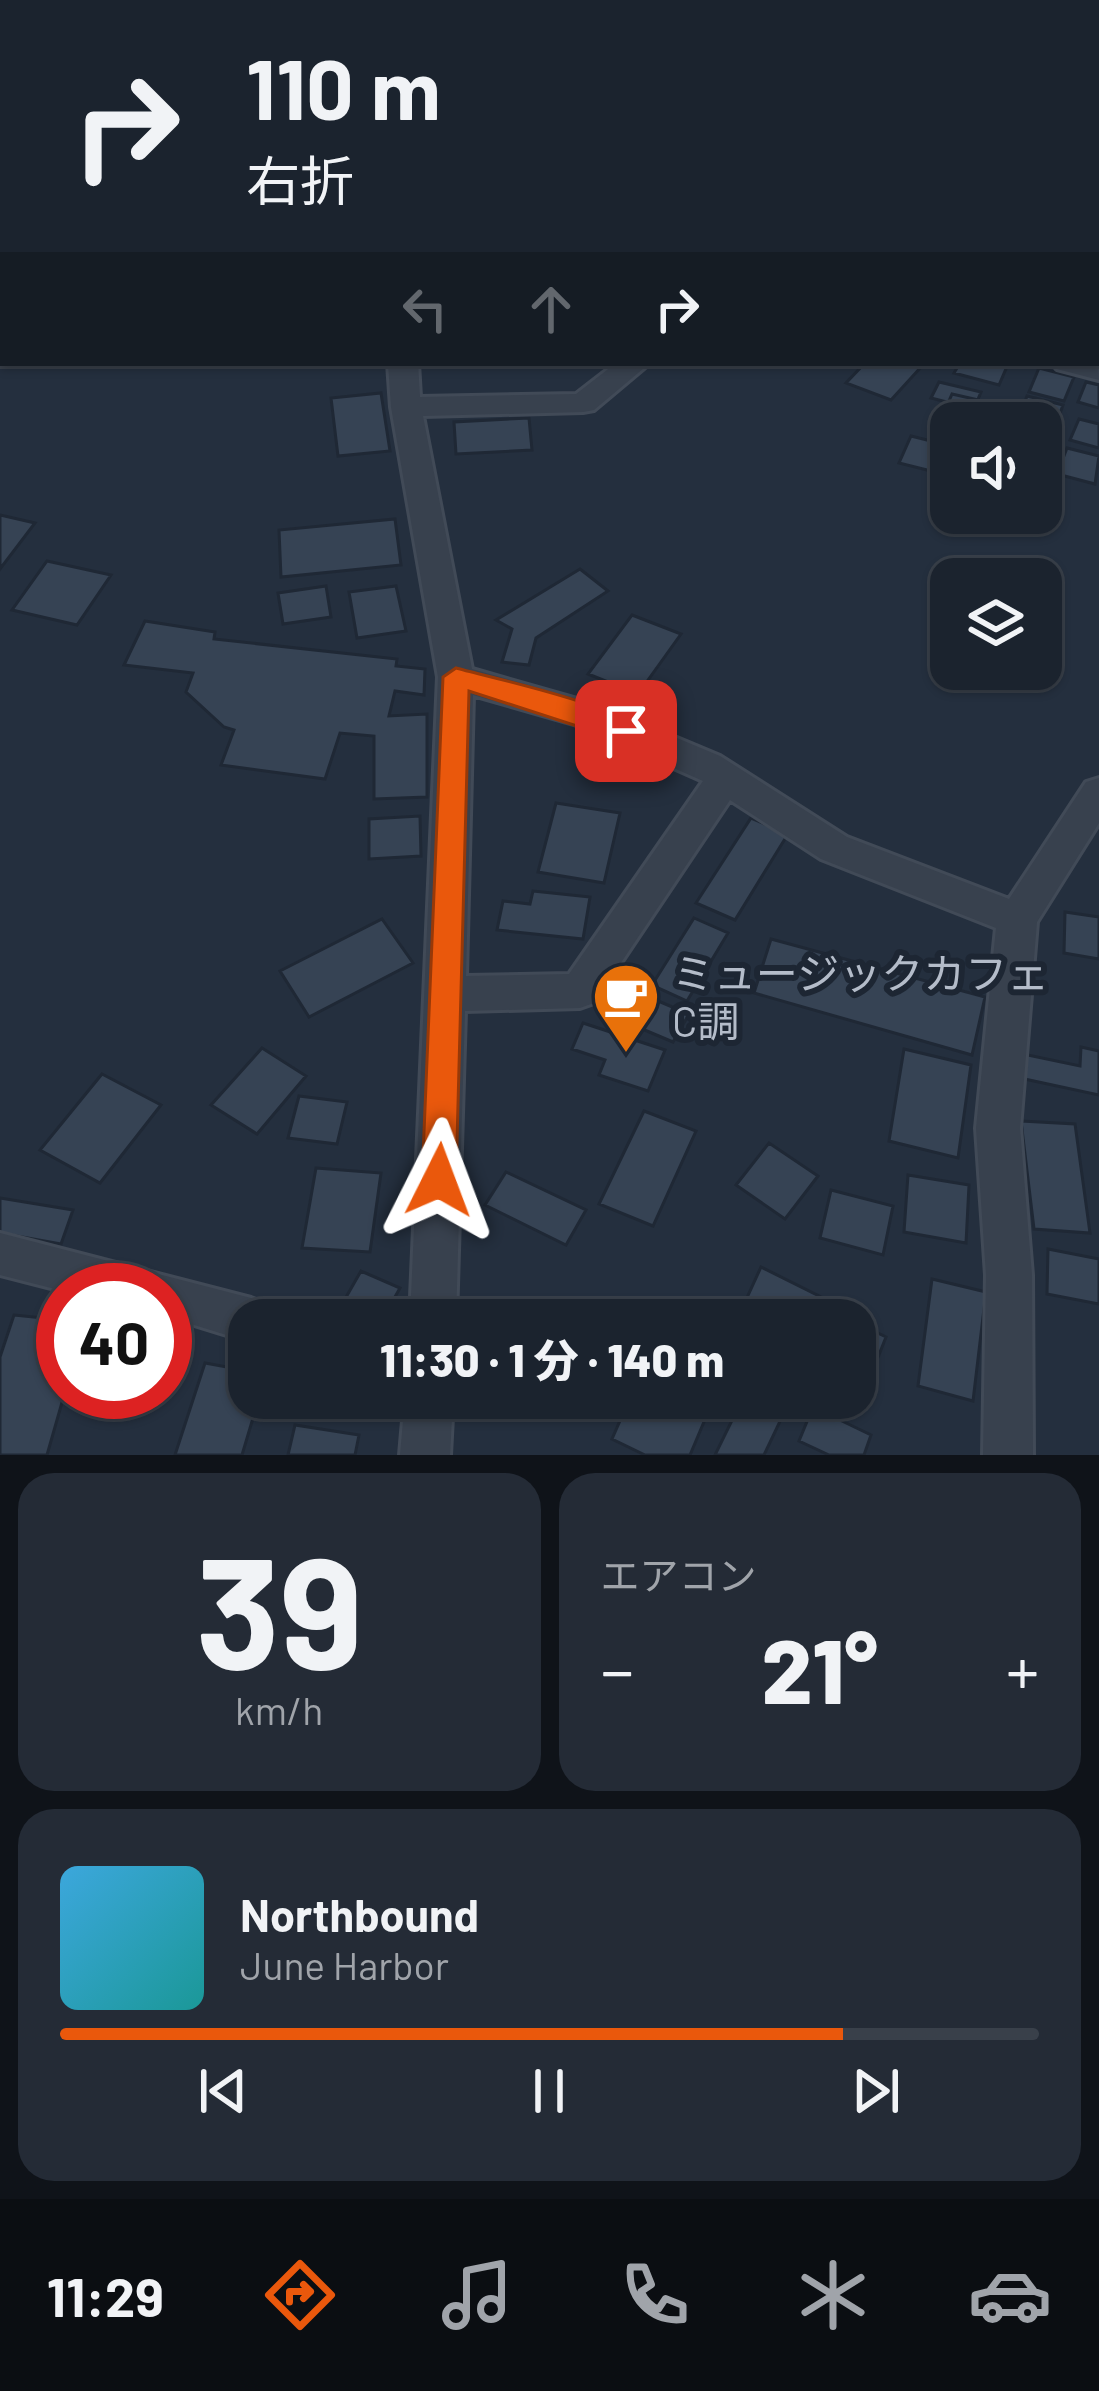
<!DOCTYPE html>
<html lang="ja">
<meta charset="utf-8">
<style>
:root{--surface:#1b232e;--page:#242b36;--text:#f1f3f6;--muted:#a0a4aa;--line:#39404a;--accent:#ea580c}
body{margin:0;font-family:Barlow,"Noto Sans JP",sans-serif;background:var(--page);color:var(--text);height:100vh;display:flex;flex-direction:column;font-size:45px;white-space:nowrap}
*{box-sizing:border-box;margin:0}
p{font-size:39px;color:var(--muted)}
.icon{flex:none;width:66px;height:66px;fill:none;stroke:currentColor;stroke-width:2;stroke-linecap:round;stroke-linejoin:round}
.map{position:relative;height:1455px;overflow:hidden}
.details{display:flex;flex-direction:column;gap:18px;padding:18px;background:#0f1319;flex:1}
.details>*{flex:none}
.top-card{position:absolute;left:0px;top:0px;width:1101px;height:366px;box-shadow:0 3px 9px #0004,0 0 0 3px var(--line);background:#1b232e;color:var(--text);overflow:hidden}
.controls{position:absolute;left:930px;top:402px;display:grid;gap:24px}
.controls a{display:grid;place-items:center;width:132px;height:132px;border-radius:24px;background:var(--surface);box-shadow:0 3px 9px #0004,0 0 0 3px var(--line);font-size:60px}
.speed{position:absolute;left:36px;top:1263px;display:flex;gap:24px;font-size:60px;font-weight:700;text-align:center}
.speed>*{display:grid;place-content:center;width:156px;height:156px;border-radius:50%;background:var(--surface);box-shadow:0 3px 9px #0004,0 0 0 3px var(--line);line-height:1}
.speed .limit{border:18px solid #d22;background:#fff;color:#111}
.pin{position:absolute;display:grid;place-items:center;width:102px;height:102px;color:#fff;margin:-51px;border-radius:24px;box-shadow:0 6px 18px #0006}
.me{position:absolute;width:132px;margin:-66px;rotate:3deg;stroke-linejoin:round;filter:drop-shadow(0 0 9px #0008)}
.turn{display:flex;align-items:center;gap:42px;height:252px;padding:0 48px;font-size:54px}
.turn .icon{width:156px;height:156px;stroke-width:2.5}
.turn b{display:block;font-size:84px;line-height:102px}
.lanes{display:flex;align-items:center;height:114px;padding:0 48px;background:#0003;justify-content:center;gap:60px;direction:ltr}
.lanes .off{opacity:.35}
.big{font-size:90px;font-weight:800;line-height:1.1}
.details .card{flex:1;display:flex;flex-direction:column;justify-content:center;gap:18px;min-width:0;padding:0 42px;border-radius:36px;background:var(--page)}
.details .dial{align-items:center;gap:0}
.dial b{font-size:156px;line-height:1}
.song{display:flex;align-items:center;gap:36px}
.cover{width:144px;height:144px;border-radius:18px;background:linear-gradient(135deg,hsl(200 70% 55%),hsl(180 70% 35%))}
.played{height:12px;border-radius:6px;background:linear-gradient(90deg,var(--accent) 80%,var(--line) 80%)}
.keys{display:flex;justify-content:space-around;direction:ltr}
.heat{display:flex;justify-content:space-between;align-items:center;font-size:66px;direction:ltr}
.details .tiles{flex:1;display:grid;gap:18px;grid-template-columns:1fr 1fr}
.card:last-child{grid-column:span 2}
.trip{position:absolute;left:228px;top:1299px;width:648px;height:120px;border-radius:36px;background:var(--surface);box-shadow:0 3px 9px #0004,0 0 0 3px var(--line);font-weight:800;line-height:120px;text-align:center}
.tab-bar{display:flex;height:192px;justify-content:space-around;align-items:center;background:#0b0e12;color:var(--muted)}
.tab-bar .icon{width:84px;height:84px}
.tab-bar .selected{color:var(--accent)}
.tab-bar b{font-size:54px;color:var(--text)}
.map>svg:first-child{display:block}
</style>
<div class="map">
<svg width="1099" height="1455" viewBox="0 0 1099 1455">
<rect width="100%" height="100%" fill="#242f3e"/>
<path fill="#364354" stroke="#1f2835" stroke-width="3" d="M865,363H913L922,366L891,400L846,383Z
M960,363H1003L1008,364L999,385L954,373Z
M1039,368L1074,377L1064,401L1029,392Z
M939,382L981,392L974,409L931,398Z
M1086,382L1099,385V408L1078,402Z
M381,393L390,451L338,456L331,398Z
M952,394L992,403L984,423L943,415Z
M1027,396L1063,405L1054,430L1041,423L1018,421Z
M529,418L532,450L456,454L454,422Z
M1079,419L1099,424V448L1070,440Z
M911,436L947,445L935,472L899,463Z
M1067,448L1099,456L1095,484L1057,474Z
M0,515L35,523L0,569Z
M395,519L401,565L281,577L279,530Z
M47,561L111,575L77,625L12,610Z
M580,569L608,591L536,638L529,665L502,662L512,629L496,620Z
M326,586L331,617L283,624L278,593Z
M396,586L406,631L357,638L349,592Z
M632,615L681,634L638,694L588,674Z
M145,621L215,632L214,639L397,659L396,666L425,669L424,695L395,691L389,716L427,714V797L374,799V736L340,733L325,779L221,765L234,730L224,727L186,692L193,673L124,665Z
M556,803L620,813L604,883L538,872Z
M420,816L421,856L369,859V819Z
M751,818L788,834L735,920L696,903Z
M533,891L590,897L583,939L497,930L503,901L530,904Z
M1065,912L1099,917V959L1064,953Z
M694,918L728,933L687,1001L652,985Z
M382,919L413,963L309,1017L280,971Z
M771,939L985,997L972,1055L754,993Z
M644,995L689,1014L673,1042L628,1023Z
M583,1023L665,1050L648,1091L599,1075L605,1060L572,1049Z
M1081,1047L1099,1051V1095L1020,1078L1023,1054L1080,1066Z
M262,1048L306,1076L257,1134L211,1105Z
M904,1049L971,1065L958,1158L889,1141Z
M102,1074L161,1105L100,1183L40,1150Z
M299,1096L347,1102L337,1144L288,1138Z
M644,1111L696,1131L653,1226L599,1204Z
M1021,1121L1075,1124L1090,1233L1034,1229Z
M769,1143L818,1176L785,1219L736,1185Z
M316,1168L381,1173L370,1252L302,1248Z
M506,1172L586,1210L566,1245L485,1205Z
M908,1175L969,1185L966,1243L904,1232Z
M831,1190L893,1206L883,1255L820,1238Z
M0,1198L73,1210L61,1244L0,1233Z
M1048,1249L1099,1259V1304L1047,1294Z
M761,1267L827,1300L818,1320H754L740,1313Z
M361,1271L400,1288L382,1320H333Z
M932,1279L986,1292L973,1401L918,1386Z
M14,1315L63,1320L65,1392L47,1455H0V1357Z
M855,1322L886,1337L869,1380L855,1374Z
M205,1363L249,1371V1398H259L242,1455H175Z
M630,1398H714L690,1455H645L612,1439Z
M743,1398H755L784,1413L764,1455H715Z
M813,1407L871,1435L864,1455H829L799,1441Z
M295,1425L359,1435L355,1455H288Z"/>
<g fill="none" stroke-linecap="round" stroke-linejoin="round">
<defs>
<path id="minor" d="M250,0H272L273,3H249Z
M382,0H404L405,3H381Z
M843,0H879L882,3H845Z
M1078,0H1099V4L1076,3Z
M0,75H3V89H0Z
M1098,139H1099V155H1098Z
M1098,362L1099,380L1057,369L1052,363Z
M388,363H418L420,397L576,394L616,363H650L594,410L583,412L423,416L472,669L598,705L720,756L847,837L1009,899L1086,782L1099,778V823L1037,922L1020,1128L1032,1275L1033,1455H983L986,1275L976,1128L996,928L821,859L730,800L594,1003L580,1008L465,1011L456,1320H410L438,677L391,407ZM473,695L574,724L703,781L569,974L466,976Z
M0,1233L251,1298L267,1304L274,1320H249V1342L165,1316V1290L63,1291L0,1275Z
M405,1398H453L450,1455H400Z"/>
</defs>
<use href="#minor" stroke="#414a57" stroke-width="6"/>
<path stroke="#3f5557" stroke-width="4.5" stroke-dasharray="6 6" stroke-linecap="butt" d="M4,0L20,3"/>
<use href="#minor" fill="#38414e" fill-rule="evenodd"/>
</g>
<path fill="#ea580c" stroke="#983908" stroke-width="3" d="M456,668C492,678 622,706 639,731L626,742L469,691L456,1180L451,1191L439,1195L427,1191L422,1180L443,677Z"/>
<defs>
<symbol id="cafe-pin" viewBox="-11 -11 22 30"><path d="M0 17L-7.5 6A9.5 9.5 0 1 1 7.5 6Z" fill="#e8710a" stroke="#1d2633"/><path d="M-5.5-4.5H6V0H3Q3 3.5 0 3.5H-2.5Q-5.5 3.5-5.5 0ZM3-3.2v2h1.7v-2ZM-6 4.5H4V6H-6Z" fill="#fff"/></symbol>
</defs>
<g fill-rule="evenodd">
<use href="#cafe-pin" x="588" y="958" width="76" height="104"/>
</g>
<g text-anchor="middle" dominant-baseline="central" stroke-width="12" stroke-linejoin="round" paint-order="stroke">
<g font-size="42" fill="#b4bcc9" stroke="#1d2633" text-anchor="start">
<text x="672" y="972">ミュージックカフェ<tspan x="672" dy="48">C調</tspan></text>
</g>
</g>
</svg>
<div class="controls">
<a><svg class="icon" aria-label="sound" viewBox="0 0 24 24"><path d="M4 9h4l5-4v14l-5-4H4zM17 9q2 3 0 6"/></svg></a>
<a><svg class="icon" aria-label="layers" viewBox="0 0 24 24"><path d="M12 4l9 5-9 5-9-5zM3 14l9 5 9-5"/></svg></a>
</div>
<div class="speed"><div class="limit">40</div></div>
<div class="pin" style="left:626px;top:731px;background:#d93025"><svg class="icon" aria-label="arrive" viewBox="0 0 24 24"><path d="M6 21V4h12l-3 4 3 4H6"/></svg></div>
<svg class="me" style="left:439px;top:1180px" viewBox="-20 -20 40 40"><path d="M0-17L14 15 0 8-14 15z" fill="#ea580c" stroke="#fff" stroke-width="4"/></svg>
<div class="trip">11:30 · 1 分 · 140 m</div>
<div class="top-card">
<div class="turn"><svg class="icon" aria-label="right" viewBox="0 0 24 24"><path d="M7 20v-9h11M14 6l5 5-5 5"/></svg><div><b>110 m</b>右折</div></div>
<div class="lanes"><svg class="icon off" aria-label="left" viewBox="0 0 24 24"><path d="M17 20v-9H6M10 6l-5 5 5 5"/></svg><svg class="icon off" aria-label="ahead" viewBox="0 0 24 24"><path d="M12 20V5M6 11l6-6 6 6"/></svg><svg class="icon" aria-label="right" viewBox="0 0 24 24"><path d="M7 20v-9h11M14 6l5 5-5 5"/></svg></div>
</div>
</div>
<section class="details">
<div class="tiles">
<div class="card dial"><b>39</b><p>km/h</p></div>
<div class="card"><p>エアコン</p>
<div class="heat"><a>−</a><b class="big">21°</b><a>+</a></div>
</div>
<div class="card">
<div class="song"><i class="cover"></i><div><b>Northbound</b><p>June Harbor</p></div></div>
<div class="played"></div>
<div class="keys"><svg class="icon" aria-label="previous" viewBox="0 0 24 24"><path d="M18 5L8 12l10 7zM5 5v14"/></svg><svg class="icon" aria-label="pause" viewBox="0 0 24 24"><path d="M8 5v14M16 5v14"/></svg><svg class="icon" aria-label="next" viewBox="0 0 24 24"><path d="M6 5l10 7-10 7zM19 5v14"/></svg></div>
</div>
</div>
</section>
<nav class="tab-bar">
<b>11:29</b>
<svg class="icon selected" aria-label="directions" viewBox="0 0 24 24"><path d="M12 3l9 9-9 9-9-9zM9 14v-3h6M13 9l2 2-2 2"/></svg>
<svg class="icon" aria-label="music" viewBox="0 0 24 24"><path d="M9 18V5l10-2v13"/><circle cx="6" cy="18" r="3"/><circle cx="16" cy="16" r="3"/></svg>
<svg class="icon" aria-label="phone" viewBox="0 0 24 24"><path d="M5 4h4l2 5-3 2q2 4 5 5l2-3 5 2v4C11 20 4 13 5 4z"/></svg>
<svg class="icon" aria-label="climate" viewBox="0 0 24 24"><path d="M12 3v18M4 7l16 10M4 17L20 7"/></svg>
<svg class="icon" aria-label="car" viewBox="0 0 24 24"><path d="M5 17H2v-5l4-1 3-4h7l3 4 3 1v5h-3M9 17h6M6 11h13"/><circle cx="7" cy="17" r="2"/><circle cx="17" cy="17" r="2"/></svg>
</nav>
